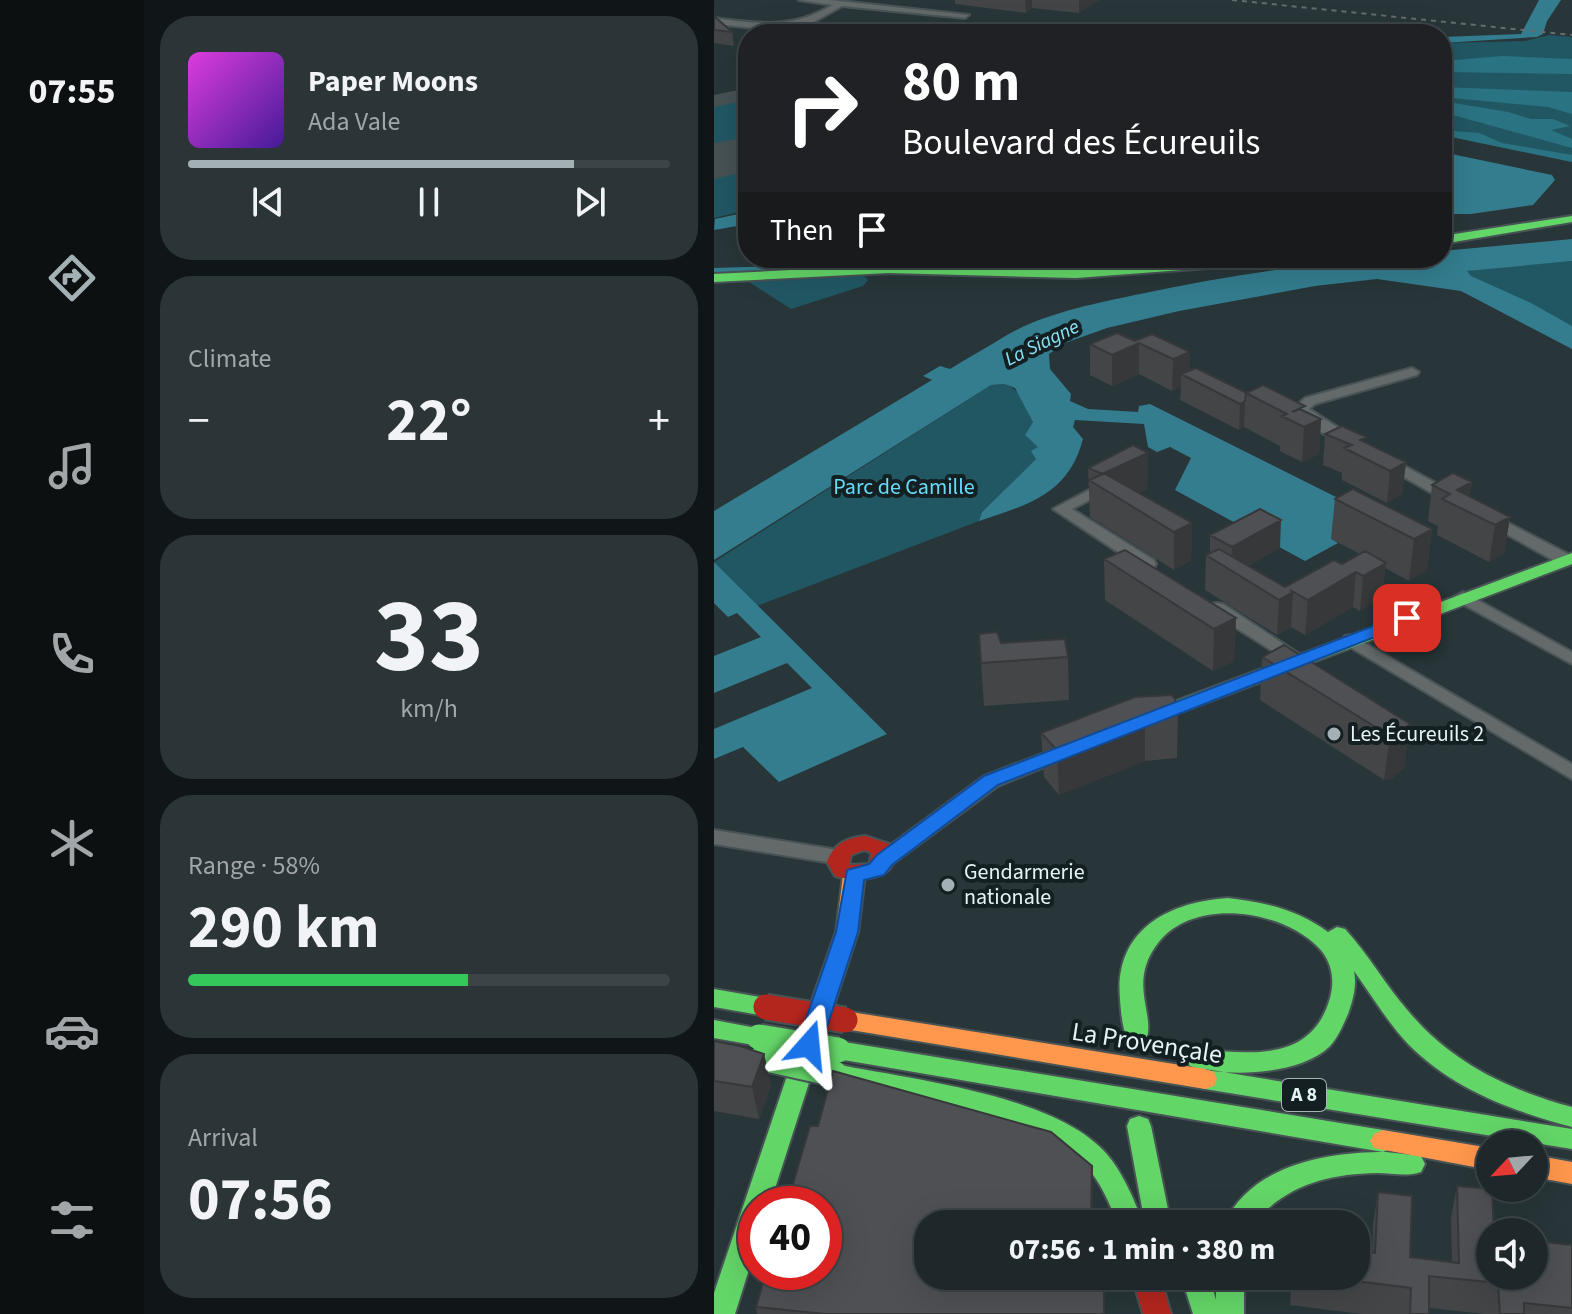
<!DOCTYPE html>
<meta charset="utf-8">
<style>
:root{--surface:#1e282b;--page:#2b3437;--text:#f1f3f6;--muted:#a1a6a9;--line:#3c4447;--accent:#a3b1b4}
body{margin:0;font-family:"Source Sans 3",sans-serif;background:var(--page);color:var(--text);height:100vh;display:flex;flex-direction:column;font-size:30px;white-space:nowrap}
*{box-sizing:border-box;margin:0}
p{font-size:26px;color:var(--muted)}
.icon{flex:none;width:44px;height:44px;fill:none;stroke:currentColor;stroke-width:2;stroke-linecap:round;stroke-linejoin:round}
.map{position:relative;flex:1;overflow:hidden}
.panel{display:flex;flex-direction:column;gap:16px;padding:16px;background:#101618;width:570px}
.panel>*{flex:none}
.top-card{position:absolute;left:24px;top:24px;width:714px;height:244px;border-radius:32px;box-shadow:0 8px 32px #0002,0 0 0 2px var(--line);background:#202124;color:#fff;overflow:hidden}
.needle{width:52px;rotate:244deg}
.buttons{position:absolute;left:762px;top:1130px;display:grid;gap:16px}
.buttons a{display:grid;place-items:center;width:72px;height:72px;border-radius:50%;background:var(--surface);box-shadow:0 8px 32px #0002,0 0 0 2px var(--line);font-size:40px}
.speed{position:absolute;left:24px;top:1186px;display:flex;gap:16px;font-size:40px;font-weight:700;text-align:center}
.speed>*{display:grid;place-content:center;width:104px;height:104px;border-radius:50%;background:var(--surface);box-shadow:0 8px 32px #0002,0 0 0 2px var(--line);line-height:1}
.speed .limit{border:12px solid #d22;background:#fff;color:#111}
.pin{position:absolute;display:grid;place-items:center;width:68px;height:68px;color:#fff;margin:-34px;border-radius:16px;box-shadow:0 4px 12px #0006}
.me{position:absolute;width:88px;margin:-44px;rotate:18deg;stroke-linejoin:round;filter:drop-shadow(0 0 6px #0008)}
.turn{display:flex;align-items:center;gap:28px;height:168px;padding:0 32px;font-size:36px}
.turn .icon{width:104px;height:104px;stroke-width:2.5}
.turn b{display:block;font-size:56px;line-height:68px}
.then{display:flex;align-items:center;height:76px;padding:0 32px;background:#0003;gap:16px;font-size:30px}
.big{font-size:60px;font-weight:700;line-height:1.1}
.panel .widget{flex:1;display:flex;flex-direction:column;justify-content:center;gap:12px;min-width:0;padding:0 28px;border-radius:32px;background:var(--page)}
.panel .dial{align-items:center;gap:0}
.dial b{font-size:104px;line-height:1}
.song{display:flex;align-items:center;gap:24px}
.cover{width:96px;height:96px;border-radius:12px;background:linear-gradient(135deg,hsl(300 70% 55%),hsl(260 70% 35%))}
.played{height:8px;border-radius:4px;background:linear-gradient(90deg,var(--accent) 80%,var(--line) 80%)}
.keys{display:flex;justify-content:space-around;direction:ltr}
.heat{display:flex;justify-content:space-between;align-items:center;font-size:44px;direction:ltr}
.charge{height:12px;border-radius:6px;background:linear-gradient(90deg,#34c759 58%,var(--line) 0)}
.trip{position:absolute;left:200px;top:1210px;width:456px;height:80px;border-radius:32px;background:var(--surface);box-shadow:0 8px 32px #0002,0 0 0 2px var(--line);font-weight:700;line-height:80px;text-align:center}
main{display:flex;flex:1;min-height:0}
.tabs{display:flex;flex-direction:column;width:144px;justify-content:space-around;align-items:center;background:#0c1011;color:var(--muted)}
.tabs .icon{width:56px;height:56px}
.tabs .selected{color:var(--accent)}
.tabs b{font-size:36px;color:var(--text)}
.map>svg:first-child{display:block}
</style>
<main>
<nav class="tabs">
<b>07:55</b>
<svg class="icon selected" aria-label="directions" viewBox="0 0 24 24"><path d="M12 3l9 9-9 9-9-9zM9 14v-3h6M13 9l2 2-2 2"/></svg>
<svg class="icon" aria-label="music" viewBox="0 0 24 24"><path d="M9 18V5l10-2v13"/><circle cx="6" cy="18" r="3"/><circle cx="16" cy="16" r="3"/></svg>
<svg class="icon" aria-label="phone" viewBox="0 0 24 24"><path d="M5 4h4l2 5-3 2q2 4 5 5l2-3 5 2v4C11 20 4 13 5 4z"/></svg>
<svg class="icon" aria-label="climate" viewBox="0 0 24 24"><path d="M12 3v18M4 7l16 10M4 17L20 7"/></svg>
<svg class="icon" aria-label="car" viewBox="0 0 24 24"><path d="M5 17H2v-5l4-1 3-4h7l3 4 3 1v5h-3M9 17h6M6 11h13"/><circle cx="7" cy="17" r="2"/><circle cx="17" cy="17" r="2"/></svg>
<svg class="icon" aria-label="filters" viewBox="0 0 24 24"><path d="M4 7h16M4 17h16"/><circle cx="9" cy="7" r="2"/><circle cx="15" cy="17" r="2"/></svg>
</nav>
<section class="panel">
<div class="widget">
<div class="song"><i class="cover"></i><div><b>Paper Moons</b><p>Ada Vale</p></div></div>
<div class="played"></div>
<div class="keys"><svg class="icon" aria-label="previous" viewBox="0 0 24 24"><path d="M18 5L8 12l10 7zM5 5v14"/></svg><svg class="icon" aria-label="pause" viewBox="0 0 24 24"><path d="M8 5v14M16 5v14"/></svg><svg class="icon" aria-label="next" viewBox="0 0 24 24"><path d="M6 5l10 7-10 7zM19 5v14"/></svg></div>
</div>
<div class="widget"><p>Climate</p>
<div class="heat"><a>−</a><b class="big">22°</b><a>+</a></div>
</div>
<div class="widget dial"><b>33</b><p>km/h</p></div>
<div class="widget"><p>Range · 58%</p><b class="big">290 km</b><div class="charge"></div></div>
<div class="widget"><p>Arrival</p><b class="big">07:56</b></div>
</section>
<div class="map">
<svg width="858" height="1314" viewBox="0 0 858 1314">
<rect width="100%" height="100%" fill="#283639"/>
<path fill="#215763" d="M281,22L358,24L419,34H232L226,31Z
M835,35L858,37V162L728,135V43L811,41Z
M34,98V143L0,150V104Z
M34,166V210L0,218V173Z
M325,258L329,267L191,265L183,259Z
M858,261V326L753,274V271L763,269Z
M148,274L154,280L149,286L77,309L35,282Z
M290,384C308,390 312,406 319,422L311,435L325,447L322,459L268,512L265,521L43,606L0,562L277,385Z"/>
<path fill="#2a7383" d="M788,56L858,59V74L728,72V61Z
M728,87L858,92V114L834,107L728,97Z
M728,101L794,112L817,119H839L856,126L837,130L858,139V148L728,112Z
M728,130L765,133L788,143L858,155V162L728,135Z"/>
<path fill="#337d8f" d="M825,0H847L833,21L829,34L823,37L728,43V37L807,34Z
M728,152L838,175L841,180L819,205L757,214H728Z
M858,239V261L753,271L757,276L817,303L858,326V349L747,291L663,279L601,286L465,311L393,328L351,343L335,354L336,369L357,394L356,401L374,409L424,412L425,406L436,404L664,518L618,539L624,543L591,561L461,490L477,458L456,447L443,452L434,447L430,424L361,420L359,427L369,439C354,495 315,504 265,521L268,512L322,459L317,451L324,447L311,435L319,422L301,388L290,384L277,385L0,560V511L218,380L209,376L226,366L236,369C254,358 275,346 293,335C331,313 383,303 426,294C527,273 625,258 728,258V251Z
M0,562L173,734L65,782L29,747L0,759V729L98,688L73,663L0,693V656L47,637L23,613L14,617L0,603Z"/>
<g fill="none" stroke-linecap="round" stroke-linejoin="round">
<path fill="#337d8f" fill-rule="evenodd" d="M29,213L34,215V223L29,221V225L0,230L1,219Z
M150,258H177L172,261L103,271L0,274V268L103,265Z"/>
<path fill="#465153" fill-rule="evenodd" d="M34,88V100L0,107V95Z"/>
<path fill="#465153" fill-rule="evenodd" d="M34,137V171L0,179V143Z"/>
<defs>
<path id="street" d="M85,0H116L255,15L251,18L128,6L98,23L80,28L51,29L0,24V18C43,24 80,29 118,5Z
M329,258H341L347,274L345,277H337Z
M698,368L705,372L703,375L601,404L595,409L642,439V445C627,447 586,422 580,408L591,398Z
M670,455L744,495L746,498L738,503L732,501L665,463V457Z
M396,479L401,481L404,484L401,487L358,509L440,560L442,564L440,568H428L339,509Z
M775,513L856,555L858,559L850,564L844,563L769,521L767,518L769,515Z
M749,592L858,652V664L743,601L740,597Z
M503,603L509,604L594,660L591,664H579L497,612L494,608L497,604Z
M637,635L858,764V779L631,644L628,640L631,636Z
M0,830L124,850L131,852L134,857L131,862L124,864L0,844Z"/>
<path id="fast" d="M858,216V222L728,244V236Z
M526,258H581L575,262L362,278L174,273L0,282V274L174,265L362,270Z
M858,553V564L441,722H427L425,718L427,714Z
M359,742L366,744L369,748L366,752L284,786L177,865H163L160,860L163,855L270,776Z
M514,898C550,902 584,910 614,932L623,927L631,929C655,955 672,986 695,1012C738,1063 795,1090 858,1107V1127C799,1111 740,1090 695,1045C674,1023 658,996 640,971C643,986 639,1000 634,1014C629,1025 624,1038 615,1047C586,1075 512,1078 476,1066L472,1059L476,1052L484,1049C538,1054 598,1062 616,998C621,980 618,961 604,947C566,909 479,897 444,943C412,984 444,1017 431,1042L423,1044L415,1042C408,1029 407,1013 406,999C400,930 454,902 514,898Z
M0,989L52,998L60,1001L64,1007L60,1013L52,1016L0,1007Z
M0,1020L53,1030L57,1037L53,1044L45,1046L0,1038Z
M124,1041L669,1130L678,1134L682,1141L678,1148L669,1152L124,1059L116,1057L112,1050L116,1043Z
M91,1048L99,1051L103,1058L56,1204H42V1247L21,1314H0V1293L79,1058L83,1051Z
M121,1064C196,1079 333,1094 388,1149C408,1169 419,1198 430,1224H404C395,1203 387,1182 371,1165C312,1102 190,1107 112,1081L109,1074L112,1067Z
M491,1069L858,1129V1149L491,1089L482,1086L479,1079L482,1072Z
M425,1116L434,1119L437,1126L457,1224H431L413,1126L416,1119Z
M672,1152L707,1156L711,1164L707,1172C693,1177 678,1173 663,1173C613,1174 572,1185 539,1224H510C538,1164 614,1152 672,1152Z
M467,1276H495L502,1300V1276H530V1314H479Z"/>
<path id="slow" d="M140,867L147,870L151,875L144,932L114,1023L110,1029L102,1032L94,1029L90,1023L122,932L129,875L133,870Z
M131,1011L491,1069L500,1072L503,1079L500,1086L491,1089L131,1029L123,1026L119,1020L123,1014Z
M669,1130L776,1148V1170L660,1148L656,1141L660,1134Z
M820,1155L858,1162V1184L820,1177Z"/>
<path id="jam" d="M151,836L175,844C195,880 142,883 121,876L113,862C120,844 132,838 151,836ZM150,850L158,853L155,864L135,865L137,855Z
M418,1276H446L457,1314H429Z"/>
</defs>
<use href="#street" stroke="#485356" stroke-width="4"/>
<use href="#fast" stroke="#485356" stroke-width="4"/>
<use href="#slow" stroke="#485356" stroke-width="4"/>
<use href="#jam" stroke="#485356" stroke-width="4"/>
<use href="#street" fill="#64696a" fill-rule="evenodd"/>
<use href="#fast" fill="#63d668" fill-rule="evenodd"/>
<use href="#slow" fill="#ff974d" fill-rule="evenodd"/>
<use href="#jam" fill="#b3261e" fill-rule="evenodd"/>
<path stroke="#646c6d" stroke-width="2" stroke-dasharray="5 5" stroke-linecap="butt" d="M518,0L858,35"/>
<defs>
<path id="fast-bridge" d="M45,1037L124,1050
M48,1058L121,1074"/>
<path id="jam-bridge" d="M52,1007L131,1020"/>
</defs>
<use href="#fast-bridge" stroke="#485356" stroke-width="29" stroke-linecap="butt"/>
<use href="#jam-bridge" stroke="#485356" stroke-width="29" stroke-linecap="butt"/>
<use href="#fast-bridge" stroke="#63d668" stroke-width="25"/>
<use href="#jam-bridge" stroke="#b3261e" stroke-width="25"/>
</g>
<path fill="#434547" d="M241,0H385L365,13L318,8L312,13L241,4Z
M0,16L18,32L20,46L0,43Z
M421,341L476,352L475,371L533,393L591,411L607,419L605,454L588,462L566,451V446L530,427L525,430L466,400L467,387L458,391L425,374L398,386L376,375V344Z
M611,434L651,443L692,462L688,494L673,503L628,480V473L609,465Z
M434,453L433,489L425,493L478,523L477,560L460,570L376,517L374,468Z
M758,482L755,497L796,517L790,553L775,562L723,535L724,526L714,521L718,485Z
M621,499L718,529L713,570L695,581L671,568L668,597L646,611L639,607L591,635L577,627L563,635L491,590L492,555L496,553V535L566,548L534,566L571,587L628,564L646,554L617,539Z
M390,559L522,618L520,661L499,671L391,600Z
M265,634L287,643L354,657L355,700L270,706Z
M548,657L696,724L690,768L678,778L670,780L546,700Z
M421,697L464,714L463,758L431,761L345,795L330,777L327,733Z
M0,1041L50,1054L57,1086L45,1119L0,1111Z
M119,1071L337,1132L378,1166L379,1224H214V1276H390L391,1314H43L42,1307L52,1272H110V1204H73L96,1126H104Z
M743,1186L776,1276L858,1245V1314H771L715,1308V1314H647L576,1305L578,1276H642L658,1253L659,1224L664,1192L696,1257L738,1262L737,1218Z"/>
<path fill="#37383a" d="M311,0H318V8L312,13Z
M365,0H385L365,13Z
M425,343V374L398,386V355Z
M476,352L475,379L467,374V387L458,391L459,359Z
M531,401L530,427L525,430L526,404Z
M607,419L605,454L588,462L590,427Z
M434,453L433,489L409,501L390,473Z
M692,462L688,494L673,503L676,471Z
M758,482L753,512L743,490Z
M796,517L790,553L775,562L781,525Z
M567,520L566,548L521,573L517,570L518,547Z
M478,523L477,560L460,570V532Z
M718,529L713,570L695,581L700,539Z
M672,563L668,597L646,611L649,576Z
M642,572L639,607L591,635L594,600Z
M579,592L577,627L563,635L565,600Z
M522,618L520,661L499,671L500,629Z
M431,716V761L345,795L343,750Z
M696,724L690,768L678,778L670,780L676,736Z
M50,1054L57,1086L45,1119L38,1087Z
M378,1166L379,1198V1224H377Z"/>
<path fill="#4e5053" stroke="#37383a" stroke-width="2" d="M0,16L18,32L0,30Z
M403,333L421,341L438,334L476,352L459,359L425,343L398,355L376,344Z
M482,368L533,393H532L531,401L526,404L467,374Z
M549,385L591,406L578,412L586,409L607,419L590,427L568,416L573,414L532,393Z
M628,426L652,437L646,440L692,462L676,471L630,448L638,445L611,434Z
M419,445L434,453L390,473L478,523L460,532L375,480L389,474L374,468Z
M739,473L758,482L743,490L796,517L781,525L728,499L736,494L718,485Z
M639,489L718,529L700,539L621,499Z
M546,509L567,520L518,547L496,535Z
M505,549L571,587L620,560L628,564L651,551L672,563L649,576L642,572L594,600L576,590L579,592L565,600L492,555Z
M411,550L522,618L500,629L390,559Z
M283,632L287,643L351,639L354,657L267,663L265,634Z
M570,645L696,724L684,734L676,736L548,657Z
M458,695L461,699L464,714L431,716L343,750L327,733L421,697Z
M0,1041L26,1046L50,1054L38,1087L0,1081Z
M119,1071L337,1132L378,1166L377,1224H214V1276H390V1314H111L42,1307L52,1272H110V1204H73L96,1126H104Z
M743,1186L778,1189L780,1232H776V1276H820V1241L858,1245V1308L810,1303V1314H786L784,1283L715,1276V1314H696L697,1288L600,1276H642V1251L661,1253L664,1192L698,1196L696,1257L745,1263Z"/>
<path fill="#1a73e8" stroke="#114b97" stroke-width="2" d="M693,613L699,615L702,618L699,622L284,785L178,865L170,875L150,880L144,932L107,1045L103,1052L95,1055L87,1052L83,1045L122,932L133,870L155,864L163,855L270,776Z"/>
<g fill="#a3b1b4" stroke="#141f22" stroke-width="3">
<circle cx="620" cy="734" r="8"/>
<circle cx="234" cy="885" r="8"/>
</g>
<g text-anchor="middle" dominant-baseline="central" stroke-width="8" stroke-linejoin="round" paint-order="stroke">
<g font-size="20" font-style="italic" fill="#8ae2f8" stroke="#141f22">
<text transform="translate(328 343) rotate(-26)">La Siagne</text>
</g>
<rect fill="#141f22" stroke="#a6b3b7" stroke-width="2" x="568" y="1079" width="44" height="32" rx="6"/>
<g font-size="20" font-weight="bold" fill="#e5f3f7">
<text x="590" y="1095">A 8</text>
</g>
<g font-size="22" fill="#66dbf8" stroke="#141f22">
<text x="190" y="487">Parc de Camille</text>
</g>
<g font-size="22" fill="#e5f3f7" stroke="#141f22" text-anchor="start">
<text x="636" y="734">Les Écureuils 2</text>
<text x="250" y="872">Gendarmerie<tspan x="250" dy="25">nationale</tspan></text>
</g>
<g font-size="26" fill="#e5f3f7" stroke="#141f22">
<text transform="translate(433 1043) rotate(9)">La Provençale</text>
</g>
</g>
</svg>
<div class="buttons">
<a><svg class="needle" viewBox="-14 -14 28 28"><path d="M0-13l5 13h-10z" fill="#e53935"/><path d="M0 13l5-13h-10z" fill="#a1a6a9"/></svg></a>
<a><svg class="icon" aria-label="sound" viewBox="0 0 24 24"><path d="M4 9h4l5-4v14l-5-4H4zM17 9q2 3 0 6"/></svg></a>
</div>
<div class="speed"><div class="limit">40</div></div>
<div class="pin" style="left:693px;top:618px;background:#d93025"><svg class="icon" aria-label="arrive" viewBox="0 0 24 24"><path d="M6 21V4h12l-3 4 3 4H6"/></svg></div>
<svg class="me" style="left:95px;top:1045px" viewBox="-20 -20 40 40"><path d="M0-17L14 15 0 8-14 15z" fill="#1a73e8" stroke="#fff" stroke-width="4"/></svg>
<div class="trip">07:56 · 1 min · 380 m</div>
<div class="top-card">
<div class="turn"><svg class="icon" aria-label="right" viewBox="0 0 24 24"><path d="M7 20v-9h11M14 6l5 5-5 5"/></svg><div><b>80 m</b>Boulevard des Écureuils</div></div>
<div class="then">Then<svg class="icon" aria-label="arrive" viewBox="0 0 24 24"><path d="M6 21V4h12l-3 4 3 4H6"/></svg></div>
</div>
</div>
</main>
